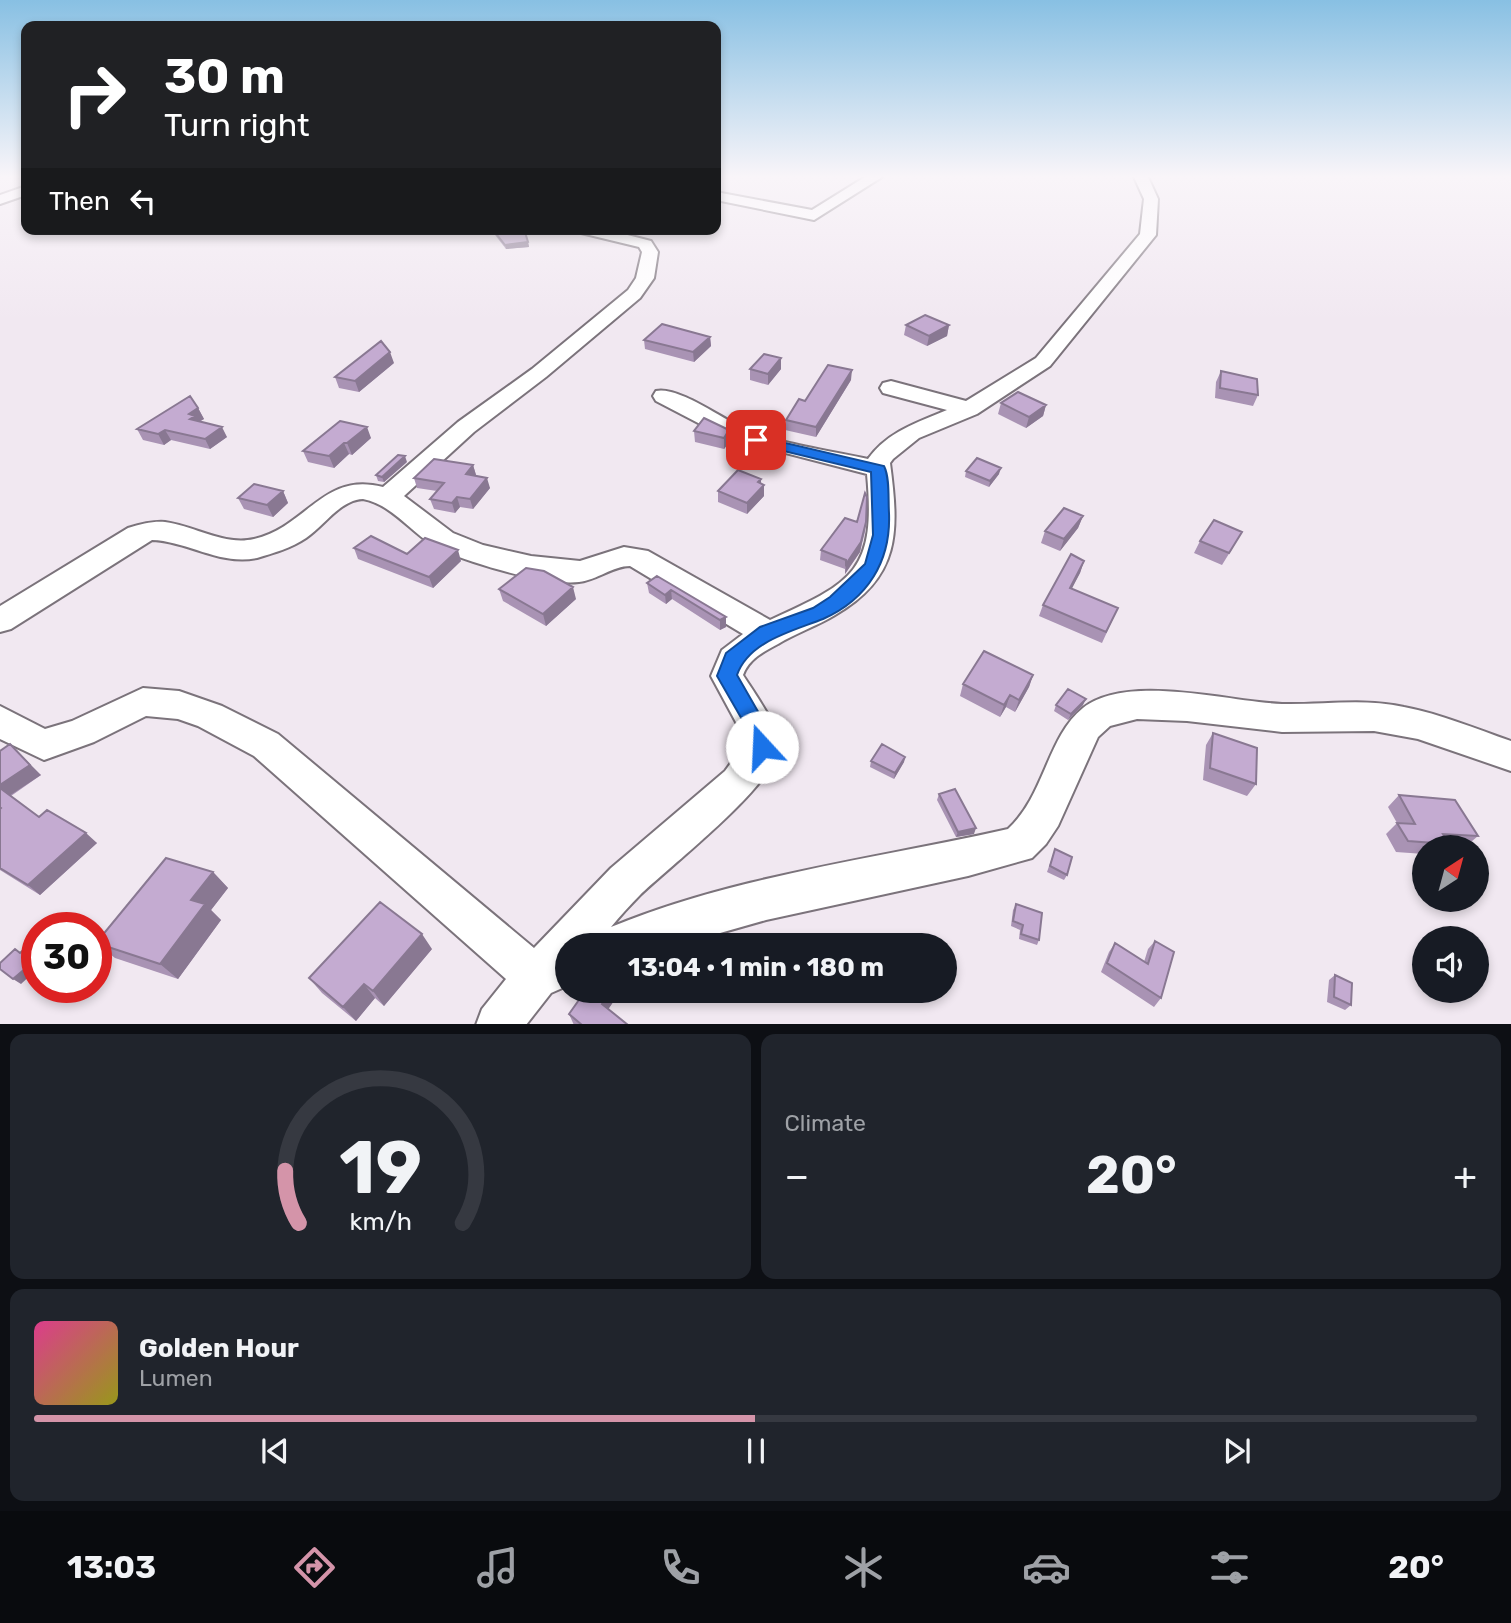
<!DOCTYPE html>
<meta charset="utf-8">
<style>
:root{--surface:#171b24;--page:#20242c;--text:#f1f3f6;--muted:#9ea1a6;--line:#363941;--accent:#d494a9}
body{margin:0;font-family:Rubik,sans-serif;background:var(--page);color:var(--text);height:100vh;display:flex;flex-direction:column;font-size:26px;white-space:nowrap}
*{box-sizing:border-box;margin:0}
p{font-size:23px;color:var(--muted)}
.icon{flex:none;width:38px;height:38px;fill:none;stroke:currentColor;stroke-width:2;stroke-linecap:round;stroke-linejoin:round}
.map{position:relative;height:1024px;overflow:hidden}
.panel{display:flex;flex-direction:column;gap:10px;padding:10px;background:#0d0f14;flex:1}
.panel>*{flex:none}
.top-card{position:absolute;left:21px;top:21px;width:700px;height:214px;border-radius:14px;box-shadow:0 4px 10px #0003;background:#202124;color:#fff;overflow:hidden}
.needle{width:46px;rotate:36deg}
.fabs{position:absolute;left:1412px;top:835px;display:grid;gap:14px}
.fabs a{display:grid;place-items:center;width:77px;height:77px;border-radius:50%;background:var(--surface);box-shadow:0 4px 10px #0003;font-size:35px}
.speed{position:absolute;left:21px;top:912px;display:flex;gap:14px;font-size:35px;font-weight:700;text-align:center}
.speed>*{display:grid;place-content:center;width:91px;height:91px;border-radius:50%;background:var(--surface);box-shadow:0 4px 10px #0003;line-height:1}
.speed .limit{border:10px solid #d22;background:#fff;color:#111}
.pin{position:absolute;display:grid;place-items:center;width:60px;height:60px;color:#fff;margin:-30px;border-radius:14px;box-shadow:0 4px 10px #0006}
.me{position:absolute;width:77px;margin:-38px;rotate:340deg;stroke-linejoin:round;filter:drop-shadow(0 0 5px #0008)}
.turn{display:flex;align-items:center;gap:24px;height:147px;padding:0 28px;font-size:32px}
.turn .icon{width:91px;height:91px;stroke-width:2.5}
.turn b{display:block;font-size:49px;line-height:60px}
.then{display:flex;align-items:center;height:66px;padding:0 28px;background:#0003;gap:14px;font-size:26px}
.big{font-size:52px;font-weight:700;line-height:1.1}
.panel .tile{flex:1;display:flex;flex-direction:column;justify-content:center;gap:10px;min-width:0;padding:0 24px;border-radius:14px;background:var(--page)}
.panel .dial{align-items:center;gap:0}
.dial svg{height:182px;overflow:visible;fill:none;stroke:var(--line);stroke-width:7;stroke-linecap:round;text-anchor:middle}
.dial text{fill:var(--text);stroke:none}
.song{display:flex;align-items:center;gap:21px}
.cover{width:84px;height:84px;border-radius:10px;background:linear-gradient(135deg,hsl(330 70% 55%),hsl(60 70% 35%))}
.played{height:7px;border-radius:4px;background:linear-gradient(90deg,var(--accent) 50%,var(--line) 50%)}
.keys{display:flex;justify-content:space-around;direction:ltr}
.heat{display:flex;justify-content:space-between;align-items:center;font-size:38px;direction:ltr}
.panel .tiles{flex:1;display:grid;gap:10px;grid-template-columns:1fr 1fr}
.tile:last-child{grid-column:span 2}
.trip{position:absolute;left:555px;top:933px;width:402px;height:70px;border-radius:35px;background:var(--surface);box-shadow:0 4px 10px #0003;font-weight:700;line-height:70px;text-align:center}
.tabs{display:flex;height:112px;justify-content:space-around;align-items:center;background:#090b0e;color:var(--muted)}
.tabs .icon{width:49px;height:49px}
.tabs .on{color:var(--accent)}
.tabs b{font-size:32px;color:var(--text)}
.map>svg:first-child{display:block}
</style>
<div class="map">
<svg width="1511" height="1025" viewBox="0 0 1511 1025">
<rect width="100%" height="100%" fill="#f1e8f1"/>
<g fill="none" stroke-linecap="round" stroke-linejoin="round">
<defs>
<path id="minor" d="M865,177H882L814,220L716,200V192L812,210Z
M1134,177H1148L1158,199L1156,235L1050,366L977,414L919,438L893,459L890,463C899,531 901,577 835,615C817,626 796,633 778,644C763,652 749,659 743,675C753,691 781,729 779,747C775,785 670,866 640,895C630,905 620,916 611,927C737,875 876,859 1008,829C1045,795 1047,737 1083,708C1128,673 1229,702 1282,704C1323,705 1364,698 1404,707C1441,714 1476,729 1511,741V771L1418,739L1374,731L1282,732L1187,721L1137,719L1110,726L1098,737L1058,826L1046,844L1032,858L968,876L766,920L678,945H597L599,940L594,945H567V986L551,993L526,1025H476L482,1009L506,979L254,756L198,726L178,719L146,716L94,742L44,760L0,739V706L45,729L72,721L143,688L179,691L222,706L278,734L534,948L611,868L725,771L744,745V737L711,676L722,650L743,634L630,566C613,566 597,580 579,582C547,586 474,564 444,551C414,538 395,505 363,499C340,500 324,526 306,538C291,548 274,553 257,558C221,566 187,541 152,540L11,629L0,632V606L128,528C141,524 153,521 165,522C195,526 224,546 254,539C307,527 323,471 383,487L458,422L532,369L628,290L636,278L642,252L639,247L577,232L575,229H604L651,241L658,252L654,278L640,298L546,377L474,432L404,496L453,533L483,545L531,556L580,561L624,547L648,551L770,620C854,582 876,571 867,474L727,438L656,401L653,396L656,391C677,386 720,417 741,427C777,444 828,450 868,459C887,432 918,422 947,410L883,393L880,388L883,383L891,381L966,401L1036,358L1140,234L1144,199Z
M26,186V195L0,204V195Z"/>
</defs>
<use href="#minor" stroke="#7b737b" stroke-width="4"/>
<use href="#minor" fill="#fff" fill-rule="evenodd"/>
</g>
<path fill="#a993b4" d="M494,231L528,242L529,247L506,249L495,235Z
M906,325H949L947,336L927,346L904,335Z
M710,337L711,346L694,362L645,349L644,340Z
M781,358V369L768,385L750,380V369Z
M394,363L359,392L339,388L335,377Z
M1221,371L1258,395L1253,406L1215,398L1216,382Z
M851,380L816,437L785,430L786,420Z
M1001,403L1046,405L1043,416L1026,428L998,414Z
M198,408L204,419L199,422L227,437L210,449L171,440L164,445L143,440L137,429Z
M704,418L730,441L724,449L695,442L694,431Z
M340,421L371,438L352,455L349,454L334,468L308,462L303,451Z
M407,462L384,482L378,481L376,475Z
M473,465L476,475L475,476L490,488L473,509L460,507L455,513L434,509L430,499L437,491L417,488L414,478Z
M966,471L999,474L989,487L965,477Z
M283,491L288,503L273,517L244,509L238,498Z
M718,491L764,496L747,514L718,502Z
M1083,516L1078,528L1060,551L1041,543L1045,531Z
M857,522H866L865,532L860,552L845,574V569L820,560L821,550Z
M1200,541L1235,544L1222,565L1194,553Z
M354,548L407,554L461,561L433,588L358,559Z
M1084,561L1080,573L1071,589L1118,608L1102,643L1039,616L1043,605Z
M657,576L726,617V627L720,630L672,599L666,604L649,593L647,583Z
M499,589L576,599L546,626L503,601Z
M1033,675L1029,687L1015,712L1006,707L1000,717L960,696L963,684Z
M1056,705H1083L1068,720L1054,711Z
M1213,733L1256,784L1247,796L1203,780L1206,745Z
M0,751L41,775L11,796L39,817L97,843L40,895L0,870V809L1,808Z
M905,757L904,762L894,779L870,767L871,761Z
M939,794L974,834L956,837L937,800Z
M1399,795L1478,836L1465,847H1424V854L1396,852L1386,834L1397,823L1388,807Z
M1055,849L1067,875L1064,880L1047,872Z
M213,872L228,888L211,910L221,920L178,979L115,958L96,943Z
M1016,904L1039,940L1037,945L1019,939L1020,930L1011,926L1013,910Z
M1155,941L1161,998L1154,1007L1101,972L1109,952L1115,943L1144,962L1148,949Z
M432,949L384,1006L375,998L356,1021L322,993L309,978Z
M1335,975L1351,1005L1345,1010L1327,1002L1329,980Z
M618,995L608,1009L628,1025H574L573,1023L569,1014Z"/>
<path fill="#897892" d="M528,242L529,247L506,249L505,245Z
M949,325L947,336L927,346L929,336Z
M710,337L711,346L694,362L693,352Z
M390,352L394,363L359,392L355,381Z
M781,358V369L768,385V374Z
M852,370L851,380L816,437V427Z
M1046,405L1043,416L1026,428L1029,417Z
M198,408L204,419L198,422L195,430L189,414Z
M222,427L227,437L210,449L205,439Z
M367,427L371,438L352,455L347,443Z
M165,430L171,440L164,445L158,434Z
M729,430L730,441L724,449V438Z
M344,443L349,454L334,468L329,456Z
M405,456L407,462L384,482L382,477Z
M473,465L476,475L468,484L466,474Z
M1001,468L999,474L989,487L990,481Z
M487,478L490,488L473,509L470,499Z
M761,479V488L764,485V496L747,514V503L758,482Z
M283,491L288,503L273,517L267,505Z
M457,497L460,507L455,513L452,503Z
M1083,516L1078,528L1060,551L1064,539Z
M866,522L860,552L845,574L846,564Z
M458,550L461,561L433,588L429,577Z
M1084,561L1080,573L1066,600L1070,588Z
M573,587L576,599L546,626L543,614Z
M671,590L672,599L666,604L665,595Z
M726,617V627L720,630V620Z
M1033,675L1029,687L1015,712L1019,700Z
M1010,695L1006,707L1000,717L1004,705Z
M1086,699L1083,705L1068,720L1071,714Z
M10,744L41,775L9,796L0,788V785Z
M905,757L904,762L894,779L895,773Z
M976,828L974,834L956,837L958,832Z
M86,833L97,843L40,895L28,885Z
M213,872L228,888L211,910L221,920L178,979L160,964L191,900Z
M422,934L432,949L384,1006L373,991Z
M37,966V974L34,972L21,984L13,979L27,967Z
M364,984L375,998L356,1021L343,1007Z
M611,990H617L618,995L605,1014L602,1004Z"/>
<path fill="#c4abd1" stroke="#897892" stroke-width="2" d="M499,229H524L528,242L505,245L494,231Z
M925,315L949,325L929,336L906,325Z
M662,324L710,337L693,352L644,340Z
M381,341L390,352L355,381L335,377Z
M764,354L781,358L768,374L750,369Z
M828,365L852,370L816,427L786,420L799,399L805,401Z
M1221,371L1257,379L1258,395L1220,388Z
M1018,392L1046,405L1029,417L1001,403Z
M190,396L198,408L189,414L195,416L190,419L222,427L205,439L165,430L158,434L137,429Z
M704,418L729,430L724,438L694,431Z
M340,421L367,427L347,443H344L329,456L303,451Z
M398,455L405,456L382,477L376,475Z
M977,458L1001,468L990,481L966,471Z
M434,459L473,465L466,474L487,478L470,499L457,497L452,503L430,499L444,483L414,478Z
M738,470L761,479L758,482L764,485L747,503L718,491Z
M254,484L283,491L267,505L238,498Z
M865,493L867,497L866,522L861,542L846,564V560L821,550L845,518L857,522Z
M1064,508L1083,516L1064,539L1045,531Z
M1214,520L1242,532L1229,553L1200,541Z
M371,536L407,554L425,538L458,550L429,577L354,548Z
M1071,554L1084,561L1070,588L1118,608L1106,632L1043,605Z
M526,568L544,571L573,587L543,614L499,589Z
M657,576L726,617L720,620L671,590L665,595L647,583Z
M984,651L1033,675L1019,700L1010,695L1004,705L963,684Z
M1068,689L1086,699L1071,714L1056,705Z
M1213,733L1257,748L1256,784L1210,768Z
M10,744L30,765L0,785V751Z
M882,744L905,757L895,773L871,761Z
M0,788L39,817L47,810L86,833L28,885L0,868V809L1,808L0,807Z
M955,789L976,828L958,832L939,794Z
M1399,795L1455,800L1478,836L1443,834L1449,844L1408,841L1397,823L1415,824Z
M1055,849L1072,857L1067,875L1050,866Z
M166,858L213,872L191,900L205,904L160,964L96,943Z
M380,902L422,934L373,991L364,984L343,1007L309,978Z
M1016,904L1042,913L1039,940L1021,934L1023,925L1013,921Z
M35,940L37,943V966L31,971L27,967L13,979L0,969V963L15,949L20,953Z
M1155,941L1174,952L1161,998L1107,963L1115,943L1148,964Z
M1335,975L1352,983L1351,1005L1334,997Z
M586,990H611L602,1004L628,1025H582L569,1014Z"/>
<linearGradient id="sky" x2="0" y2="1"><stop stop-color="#88c0e3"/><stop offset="0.55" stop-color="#f9f5f9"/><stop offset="1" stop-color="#f9f5f9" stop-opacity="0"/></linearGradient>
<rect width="1511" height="321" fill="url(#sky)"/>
<path fill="#1a73e8" stroke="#114b97" stroke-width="2" d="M756,436L884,466C890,478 888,499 889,513C891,561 868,599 823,619C793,631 749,641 737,675L772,736L773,747L770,754L762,757L755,754L747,728L717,676L726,653L760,627L813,608L830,597L865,564L873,535L871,472L751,443V437Z"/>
</svg>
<div class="fabs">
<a><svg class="needle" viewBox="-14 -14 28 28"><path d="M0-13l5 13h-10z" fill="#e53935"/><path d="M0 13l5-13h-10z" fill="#9ea1a6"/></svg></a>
<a><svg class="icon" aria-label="sound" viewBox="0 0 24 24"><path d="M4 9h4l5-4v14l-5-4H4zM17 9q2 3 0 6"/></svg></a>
</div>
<div class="speed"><div class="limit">30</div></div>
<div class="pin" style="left:756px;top:440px;background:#d93025"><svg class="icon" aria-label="arrive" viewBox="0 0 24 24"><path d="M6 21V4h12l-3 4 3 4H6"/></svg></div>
<svg class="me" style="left:762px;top:747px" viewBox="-20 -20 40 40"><circle r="19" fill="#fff"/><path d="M0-13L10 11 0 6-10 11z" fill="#1a73e8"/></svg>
<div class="trip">13:04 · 1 min · 180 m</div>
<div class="top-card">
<div class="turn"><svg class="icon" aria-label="right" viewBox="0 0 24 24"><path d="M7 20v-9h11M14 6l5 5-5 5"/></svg><div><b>30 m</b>Turn right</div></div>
<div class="then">Then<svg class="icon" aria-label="left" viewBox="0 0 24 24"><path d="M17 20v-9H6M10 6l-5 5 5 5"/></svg></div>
</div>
</div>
<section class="panel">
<div class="tiles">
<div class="tile dial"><svg viewBox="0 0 100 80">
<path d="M14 69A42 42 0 1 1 86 69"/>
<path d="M14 69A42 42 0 0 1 8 46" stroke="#d494a9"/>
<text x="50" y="56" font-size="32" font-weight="700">19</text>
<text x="50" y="72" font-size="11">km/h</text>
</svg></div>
<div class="tile"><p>Climate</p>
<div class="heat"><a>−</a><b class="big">20°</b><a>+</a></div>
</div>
<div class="tile">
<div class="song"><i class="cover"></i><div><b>Golden Hour</b><p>Lumen</p></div></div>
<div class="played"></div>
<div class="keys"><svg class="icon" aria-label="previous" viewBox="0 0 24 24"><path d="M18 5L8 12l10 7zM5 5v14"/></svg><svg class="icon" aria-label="pause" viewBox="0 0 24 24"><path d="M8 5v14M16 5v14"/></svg><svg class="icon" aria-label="next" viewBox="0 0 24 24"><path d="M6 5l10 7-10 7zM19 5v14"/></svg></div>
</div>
</div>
</section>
<nav class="tabs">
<b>13:03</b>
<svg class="icon on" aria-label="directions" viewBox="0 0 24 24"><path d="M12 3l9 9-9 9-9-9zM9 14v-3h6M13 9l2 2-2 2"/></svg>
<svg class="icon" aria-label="music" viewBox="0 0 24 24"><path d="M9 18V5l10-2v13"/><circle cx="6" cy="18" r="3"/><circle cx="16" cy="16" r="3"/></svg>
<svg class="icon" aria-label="phone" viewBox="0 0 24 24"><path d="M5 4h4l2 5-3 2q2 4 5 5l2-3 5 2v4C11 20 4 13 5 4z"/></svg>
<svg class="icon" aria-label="climate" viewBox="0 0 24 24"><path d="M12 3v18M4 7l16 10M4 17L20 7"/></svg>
<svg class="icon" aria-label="car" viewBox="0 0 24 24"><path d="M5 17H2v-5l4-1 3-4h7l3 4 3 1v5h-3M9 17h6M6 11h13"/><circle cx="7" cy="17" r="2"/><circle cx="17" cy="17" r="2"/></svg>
<svg class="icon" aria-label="filters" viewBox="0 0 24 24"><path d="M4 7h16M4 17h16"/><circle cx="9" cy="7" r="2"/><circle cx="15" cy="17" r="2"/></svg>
<b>20°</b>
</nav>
